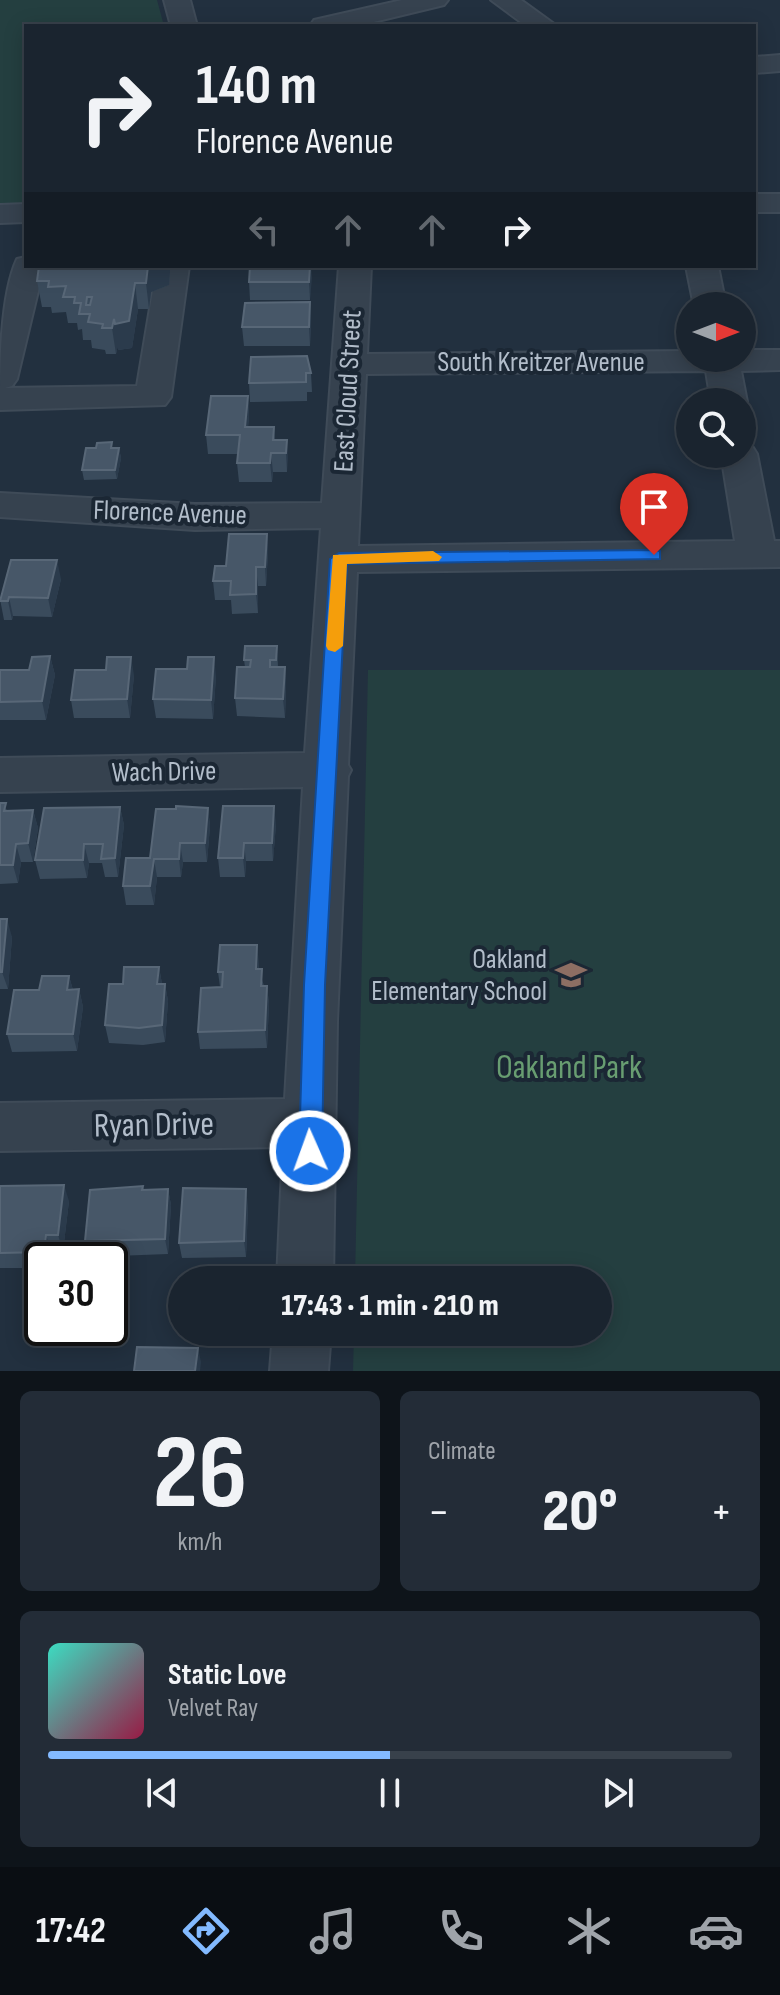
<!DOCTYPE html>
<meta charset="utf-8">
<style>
:root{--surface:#1a242f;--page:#232c37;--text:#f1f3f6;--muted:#9fa4aa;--line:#38414b;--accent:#83baff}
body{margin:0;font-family:"Sofia Sans Condensed",sans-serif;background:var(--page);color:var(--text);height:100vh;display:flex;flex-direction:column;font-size:30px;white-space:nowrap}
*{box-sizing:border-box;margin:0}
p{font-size:26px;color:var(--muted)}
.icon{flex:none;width:44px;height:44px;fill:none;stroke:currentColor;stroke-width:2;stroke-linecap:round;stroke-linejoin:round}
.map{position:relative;height:1371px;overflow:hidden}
.side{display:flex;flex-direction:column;gap:20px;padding:20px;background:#0e141a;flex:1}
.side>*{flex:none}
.banner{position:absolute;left:24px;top:24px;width:732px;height:244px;border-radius:0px;box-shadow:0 4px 20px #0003,0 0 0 2px var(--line);background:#1a242f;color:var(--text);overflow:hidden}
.needle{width:52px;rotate:90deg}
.buttons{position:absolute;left:676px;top:292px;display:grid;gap:16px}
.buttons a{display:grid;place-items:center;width:80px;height:80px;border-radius:50%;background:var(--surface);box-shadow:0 4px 20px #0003,0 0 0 2px var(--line);font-size:40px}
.speed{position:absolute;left:24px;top:1242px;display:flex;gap:16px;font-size:40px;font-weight:700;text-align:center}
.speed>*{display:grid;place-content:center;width:104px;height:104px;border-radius:50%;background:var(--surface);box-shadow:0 4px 20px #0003,0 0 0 2px var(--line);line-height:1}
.speed .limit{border:4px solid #111;border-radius:12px;background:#fff;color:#111}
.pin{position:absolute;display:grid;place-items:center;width:68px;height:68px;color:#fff;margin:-82px -34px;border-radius:50% 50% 50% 0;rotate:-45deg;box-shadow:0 0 8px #0007}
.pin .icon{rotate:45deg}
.me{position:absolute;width:88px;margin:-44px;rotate:358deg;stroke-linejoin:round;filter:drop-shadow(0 0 6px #0008)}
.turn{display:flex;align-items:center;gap:28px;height:168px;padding:0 40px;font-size:36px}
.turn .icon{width:104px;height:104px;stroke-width:2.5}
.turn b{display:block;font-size:56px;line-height:68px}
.lanes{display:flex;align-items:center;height:76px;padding:0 40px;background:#0003;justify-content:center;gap:40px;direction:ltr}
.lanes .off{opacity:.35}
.big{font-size:60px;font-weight:800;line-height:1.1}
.side .widget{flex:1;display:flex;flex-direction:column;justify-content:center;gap:12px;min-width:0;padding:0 28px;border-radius:12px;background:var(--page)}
.side .dial{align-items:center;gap:0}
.dial b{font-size:104px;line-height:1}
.song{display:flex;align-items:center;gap:24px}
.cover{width:96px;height:96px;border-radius:12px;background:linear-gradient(135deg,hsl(170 70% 55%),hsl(340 70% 35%))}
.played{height:8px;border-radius:4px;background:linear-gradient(90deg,var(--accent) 50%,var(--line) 50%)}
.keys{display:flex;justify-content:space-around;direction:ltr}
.heat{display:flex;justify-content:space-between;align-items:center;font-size:44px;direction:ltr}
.side .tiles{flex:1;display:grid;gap:20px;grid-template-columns:1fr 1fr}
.widget:last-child{grid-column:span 2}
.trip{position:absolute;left:168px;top:1266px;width:444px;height:80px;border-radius:40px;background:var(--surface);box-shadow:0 4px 20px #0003,0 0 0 2px var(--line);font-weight:800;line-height:80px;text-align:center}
.tab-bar{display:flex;height:128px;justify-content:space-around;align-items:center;background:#0a0e13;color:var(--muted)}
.tab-bar .icon{width:56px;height:56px}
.tab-bar .on{color:var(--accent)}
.tab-bar b{font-size:36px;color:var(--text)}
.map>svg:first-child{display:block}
</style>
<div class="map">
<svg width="780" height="1371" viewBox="0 0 780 1371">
<rect width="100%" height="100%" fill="#22303f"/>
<path fill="#243f40" d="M0,0H157L164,26H26V203L0,204Z
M368,670H780V1371H353L354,1332H598V1280H355Z"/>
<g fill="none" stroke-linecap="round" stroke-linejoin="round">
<defs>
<path id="minor" d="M164,0H190L197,26H171Z
M402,0H448L444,5L357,26H310L314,20Z
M491,0H521L557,26H526Z
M780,55V71L754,73V57Z
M754,194H780V212H754Z
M26,204V222L0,223V205Z
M26,257V266H44L17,379L12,386L5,388L137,386L157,266H189L171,397L165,405L0,410C0,367 0,296 17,259Z
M339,266H371L367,354L690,351V358H742V350H780V370L741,371L747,402L742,409V402H711L706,371L366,374L358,546L735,541L721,454H742V443L752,446L757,454L774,541H780V567L357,572L348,765L351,770L348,776L337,1021L333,1280H277L283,1147L0,1151V1103L285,1099L303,787L0,792V758L305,753L321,528L195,530L0,517V493L195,504L322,503Z
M686,266H718L726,306H694Z
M273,1332H331L328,1371H270Z"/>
</defs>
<use href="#minor" stroke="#3f4b58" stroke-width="4"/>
<use href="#minor" fill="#36424f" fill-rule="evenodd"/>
</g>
<path fill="#3a4b5c" d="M39,266H170V272L169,285L151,292L149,309H138L132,348L118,350V345L116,354H106L105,350L92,348L91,340H83L82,329L78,330L77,323H68L66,312L52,313L51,307H42L37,281Z
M311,266L310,300H250L249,282Z
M311,321L310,346H244L242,327Z
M251,357L311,373L312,392H307V401L250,402L249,383Z
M248,396L249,415L248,427H274L275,440H287V472H273L272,482H239L237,463L238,454H208L206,435Z
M113,448H119L121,458L117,479L84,480L82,470Z
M267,534L268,553L266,586H258V613L232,614L231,600H215L213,581L226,566Z
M61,579L52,617L13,616L12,620H4L0,599Z
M277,646L278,667H285L286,686L285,718L237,716L235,698L245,667L244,660Z
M50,656L55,675L46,720H0V670H29Z
M187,669L216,676L213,719L156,718L153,699Z
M134,675L130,718H74L71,700Z
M0,803L8,811L33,810L38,828L33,862H21L18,883L0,884Z
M120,807L124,825L118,877H105L102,863H89L87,878L40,879L35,860Z
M208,808L210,826L207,862H183L181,877H157L154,905H126L123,886L150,858Z
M276,824L273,861H246L245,877H220L218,858Z
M0,919L12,937L8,989H0Z
M259,963V969L264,986H267L269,1004L267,1048L200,1049L198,1032L220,987L218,972Z
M159,967L162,984H165L168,1001L165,1042L143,1045L109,1043L105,1025L123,984Z
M69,976L73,990L79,989L83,1007L77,1051L12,1052L7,1034L39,990Z
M0,1186L69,1201L63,1251H51V1260H42V1268H0Z
M143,1186L144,1190L168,1189L171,1205L168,1254L90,1257L85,1241Z
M248,1206L246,1257L182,1258L179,1243Z"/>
<path fill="#2b3b4c" d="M148,266H170V272L169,285L151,292L149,309L146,283Z
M311,266L312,278L310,300L309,282Z
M135,283L138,309L132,348L118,350L115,324Z
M310,302L311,321L310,346L309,327Z
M114,319L118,345L116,354L112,328Z
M248,396L249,415L247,446L245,427Z
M287,440L288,459L287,472L286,453Z
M119,448L121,458L117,479L115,470Z
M271,453L273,472L272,482L270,463Z
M267,534L268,553L266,586L265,567Z
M57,560L61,579L52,617L48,598Z
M256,567L258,586V613L256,594Z
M9,597L13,616L12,620L8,601Z
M50,656L55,675L46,720L42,701Z
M131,657L134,675L130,718L127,699Z
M214,657L216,676L213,719L211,700Z
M285,667L286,686L285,718L283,699Z
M274,806L276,824L273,861L272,843Z
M120,807L124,825L118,877L115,858Z
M208,808L210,826L207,862L205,843Z
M33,810L38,828L33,862L28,843Z
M180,843L183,862L181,877L179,859Z
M244,843L246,861L245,877L243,858Z
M16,844L21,862L18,883L13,865Z
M84,844L89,863L87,878L83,860Z
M154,859L157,877L154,905L150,886Z
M7,919L12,937L8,989L2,972Z
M257,945L259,963L258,987L256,969Z
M159,967L162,984H157Z
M69,976L74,994L67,990Z
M165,984L168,1001L165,1042L162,1025Z
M267,986L269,1004L267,1048L265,1030Z
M79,989L83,1007L77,1051L73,1034Z
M64,1185L69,1201L63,1251L58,1235Z
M168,1189L171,1205L168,1254L165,1239Z
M246,1189L248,1206L246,1257L244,1241Z
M46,1235L51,1251V1260H47L44,1252Z
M198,1348L201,1362L200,1371H195Z"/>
<path fill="#475768" stroke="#586777" stroke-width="2" fill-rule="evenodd" d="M39,266H148L146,283H135L129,321L115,324L114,319L112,328H102L103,324L88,322L90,314H79L81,303H74L75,297H63L66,286L48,287L49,281H37ZM87,297H92L90,305H86Z
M250,266H310L309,282H249Z
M310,302L309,327H242L245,303Z
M307,356L311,373H306V382L249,383L251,357Z
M211,396H248L245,427H274L273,440H287L286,453H271L270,463H237L240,435H206Z
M112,442L111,448H119L115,470H82L86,448H96L97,443Z
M229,534H267L265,567H256V594L230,595L231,581H213L215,566H226Z
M11,560H57L48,598L9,597L8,601H0Z
M245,646H277L276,660H270V667H285L283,699L235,698L237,667H250L251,660H244Z
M50,656L42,701L0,702V670H29L32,657Z
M107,657H131L127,699L71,700L75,670H106Z
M188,657H214L211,700L153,699L156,669H187Z
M0,803H6L4,811L33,810L28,843L16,844L13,865H0Z
M176,806L208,808L205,843H180L179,859H154L150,886H123L126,858H150L156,809H176Z
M223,806H274L272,843H244L243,858H218Z
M120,807L115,858L101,859L103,844H84L83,860H35L44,808Z
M0,919H7L2,972H0Z
M220,945H257L256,969H262L261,986H267L265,1030L198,1032L201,988L222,987L223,972H218Z
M124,967H159L157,984H165L162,1025L139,1028L105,1025L109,984H123Z
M42,976H69L67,990L79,989L73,1034H7L14,990H39Z
M64,1185L58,1235H46L44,1252L0,1253V1186Z
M143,1186L142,1190L168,1189L165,1239L85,1241L90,1190Z
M183,1188L246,1189L244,1241L179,1243Z
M137,1347L198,1348L195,1371H134Z"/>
<path fill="#1a73e8" stroke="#114b97" stroke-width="2" d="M654,550L660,551V559L347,564L325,985L322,1151L319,1158L310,1161L302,1158L299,1151L304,985L330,559L339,553Z"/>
<path fill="#f59e0b" d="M433,551L442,557L439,561L347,564L343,646L335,652L328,650L326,646L333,555Z"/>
<defs>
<symbol id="school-bare" viewBox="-9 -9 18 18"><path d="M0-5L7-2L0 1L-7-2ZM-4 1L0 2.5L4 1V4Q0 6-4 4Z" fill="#8d6e63" stroke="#1b2734" stroke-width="2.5" paint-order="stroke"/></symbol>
</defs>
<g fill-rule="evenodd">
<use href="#school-bare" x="549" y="953" width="44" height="44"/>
</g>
<g text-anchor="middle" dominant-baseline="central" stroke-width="8" stroke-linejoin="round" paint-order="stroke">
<g font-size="28" fill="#b2bdca" stroke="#1b2734">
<text x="541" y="362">South Kreitzer Avenue</text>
<text transform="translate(348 391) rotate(-87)">East Cloud Street</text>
<text transform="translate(170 513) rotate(2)">Florence Avenue</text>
<text transform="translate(164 772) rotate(-1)">Wach Drive</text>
</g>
<g font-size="28" fill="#b2bdca" stroke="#1b2734" text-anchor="end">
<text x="547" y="959">Oakland<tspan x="547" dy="32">Elementary School</tspan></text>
</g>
<g font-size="34" fill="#689d71" stroke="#1b2734">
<text x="569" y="1067">Oakland Park</text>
</g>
<g font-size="34" fill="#b2bdca" stroke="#1b2734">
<text transform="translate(154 1125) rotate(-1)">Ryan Drive</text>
</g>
</g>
</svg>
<div class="buttons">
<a><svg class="needle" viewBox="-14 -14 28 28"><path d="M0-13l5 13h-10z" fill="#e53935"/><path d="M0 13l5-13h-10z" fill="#9fa4aa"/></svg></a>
<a><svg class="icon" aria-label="search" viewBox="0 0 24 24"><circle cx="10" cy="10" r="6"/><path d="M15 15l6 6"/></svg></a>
</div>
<div class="speed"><div class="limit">30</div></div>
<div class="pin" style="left:654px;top:555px;background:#d93025"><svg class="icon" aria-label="arrive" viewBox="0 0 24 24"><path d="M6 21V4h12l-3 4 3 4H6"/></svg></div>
<svg class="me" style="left:310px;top:1151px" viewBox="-20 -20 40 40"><circle r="17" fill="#1a73e8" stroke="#fff" stroke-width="3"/><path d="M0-11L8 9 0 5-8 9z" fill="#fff"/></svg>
<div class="trip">17:43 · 1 min · 210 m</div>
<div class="banner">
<div class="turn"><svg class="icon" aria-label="right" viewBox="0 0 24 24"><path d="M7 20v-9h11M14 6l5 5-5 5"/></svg><div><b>140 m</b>Florence Avenue</div></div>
<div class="lanes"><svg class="icon off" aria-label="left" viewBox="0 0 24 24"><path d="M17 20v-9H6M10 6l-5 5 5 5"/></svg><svg class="icon off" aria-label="ahead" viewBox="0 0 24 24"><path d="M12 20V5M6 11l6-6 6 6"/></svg><svg class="icon off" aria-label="ahead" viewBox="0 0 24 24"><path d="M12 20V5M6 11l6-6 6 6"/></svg><svg class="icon" aria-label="right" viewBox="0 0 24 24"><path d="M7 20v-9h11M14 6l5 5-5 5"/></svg></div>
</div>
</div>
<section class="side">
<div class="tiles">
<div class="widget dial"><b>26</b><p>km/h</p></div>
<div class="widget"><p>Climate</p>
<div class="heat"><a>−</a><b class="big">20°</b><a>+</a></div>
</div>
<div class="widget">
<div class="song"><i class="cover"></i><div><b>Static Love</b><p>Velvet Ray</p></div></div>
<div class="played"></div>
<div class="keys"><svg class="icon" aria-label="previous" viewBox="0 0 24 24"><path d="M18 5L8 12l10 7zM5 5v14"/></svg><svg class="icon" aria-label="pause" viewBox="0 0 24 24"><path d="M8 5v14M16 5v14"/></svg><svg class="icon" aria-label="next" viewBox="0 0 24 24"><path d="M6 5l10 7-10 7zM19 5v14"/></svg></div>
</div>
</div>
</section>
<nav class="tab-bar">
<b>17:42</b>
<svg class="icon on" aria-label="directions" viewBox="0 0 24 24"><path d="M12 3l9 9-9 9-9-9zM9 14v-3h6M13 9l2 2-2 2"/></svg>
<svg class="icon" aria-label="music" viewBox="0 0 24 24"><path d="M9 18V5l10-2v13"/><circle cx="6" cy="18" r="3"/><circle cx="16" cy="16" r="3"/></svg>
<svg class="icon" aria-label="phone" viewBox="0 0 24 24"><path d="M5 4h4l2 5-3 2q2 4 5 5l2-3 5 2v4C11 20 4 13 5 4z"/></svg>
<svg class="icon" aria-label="climate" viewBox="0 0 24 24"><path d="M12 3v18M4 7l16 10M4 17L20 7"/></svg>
<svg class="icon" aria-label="car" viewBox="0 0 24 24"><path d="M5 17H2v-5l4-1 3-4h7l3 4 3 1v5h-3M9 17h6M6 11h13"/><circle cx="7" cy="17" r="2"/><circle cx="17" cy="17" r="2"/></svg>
</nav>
